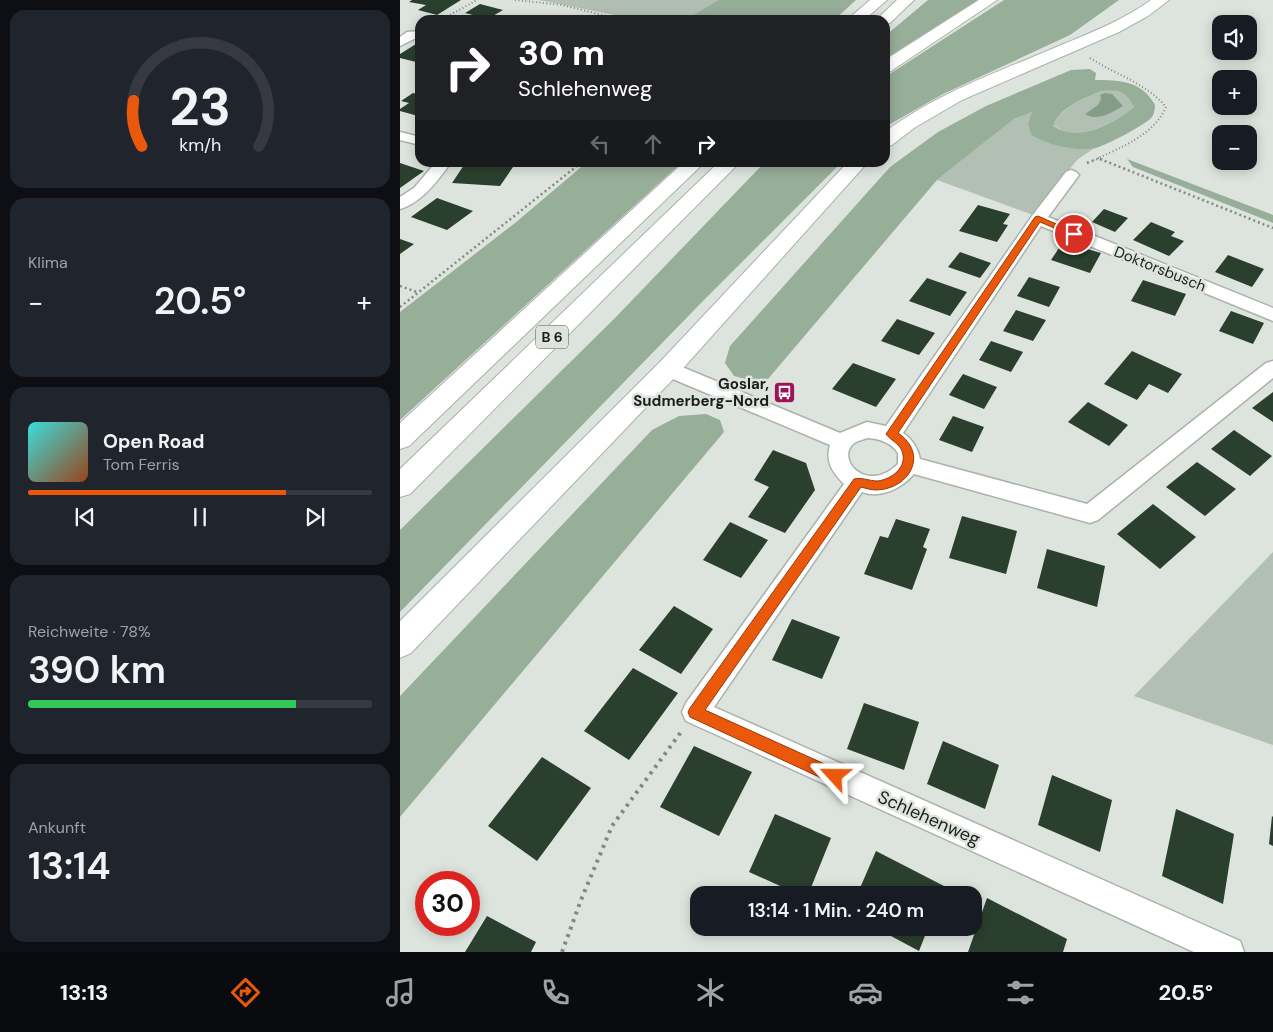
<!DOCTYPE html>
<html lang="de">
<meta charset="utf-8">
<style>
:root{--surface:#171b24;--page:#20242c;--text:#f1f3f6;--muted:#9ea1a6;--line:#363941;--accent:#ea580c}
body{margin:0;font-family:"DM Sans",sans-serif;background:var(--page);color:var(--text);height:100vh;display:flex;flex-direction:column;font-size:19px;white-space:nowrap}
*{box-sizing:border-box;margin:0}
p{font-size:16px;color:var(--muted)}
.icon{flex:none;width:28px;height:28px;fill:none;stroke:currentColor;stroke-width:2;stroke-linecap:round;stroke-linejoin:round}
.map{position:relative;flex:1;overflow:hidden}
.panel{display:flex;flex-direction:column;gap:10px;padding:10px;background:#0d0f14;width:400px}
.panel>*{flex:none}
.top-card{position:absolute;left:15px;top:15px;width:475px;height:152px;border-radius:15px;box-shadow:0 2px 12px #0003;background:#202124;color:#fff;overflow:hidden}
.fabs{position:absolute;left:812px;top:15px;display:grid;gap:10px}
.fabs a{display:grid;place-items:center;width:45px;height:45px;border-radius:10px;background:var(--surface);box-shadow:0 2px 12px #0003;font-size:25px}
.speed{position:absolute;left:15px;top:871px;display:flex;gap:10px;font-size:25px;font-weight:700;text-align:center}
.speed>*{display:grid;place-content:center;width:65px;height:65px;border-radius:50%;background:var(--surface);box-shadow:0 2px 12px #0003;line-height:1}
.speed .limit{border:8px solid #d22;background:#fff;color:#111}
.pin{position:absolute;display:grid;place-items:center;width:42px;height:42px;color:#fff;margin:-21px;border:2px solid #fff;border-radius:50%;box-shadow:0 1px 5px #0007}
.me{position:absolute;width:55px;margin:-28px;rotate:294deg;stroke-linejoin:round;filter:drop-shadow(0 0 4px #0008)}
.turn{display:flex;align-items:center;gap:18px;height:105px;padding:0 20px;font-size:22px}
.turn .icon{width:65px;height:65px;stroke-width:2.5}
.turn b{display:block;font-size:35px;line-height:42px}
.lanes{display:flex;align-items:center;height:48px;padding:0 20px;background:#0003;justify-content:center;gap:25px;direction:ltr}
.lanes .off{opacity:.35}
.big{font-size:38px;font-weight:600;line-height:1.1}
.panel .card{flex:1;display:flex;flex-direction:column;justify-content:center;gap:8px;min-width:0;padding:0 18px;border-radius:15px;background:var(--page)}
.panel .dial{align-items:center;gap:0}
.dial svg{height:130px;overflow:visible;fill:none;stroke:var(--line);stroke-width:7;stroke-linecap:round;text-anchor:middle}
.dial text{fill:var(--text);stroke:none}
.song{display:flex;align-items:center;gap:15px}
.cover{width:60px;height:60px;border-radius:8px;background:linear-gradient(135deg,hsl(180 70% 55%),hsl(20 70% 35%))}
.played{height:5px;border-radius:2px;background:linear-gradient(90deg,var(--accent) 75%,var(--line) 75%)}
.keys{display:flex;justify-content:space-around;direction:ltr}
.heat{display:flex;justify-content:space-between;align-items:center;font-size:28px;direction:ltr}
.charge{height:8px;border-radius:4px;background:linear-gradient(90deg,#34c759 78%,var(--line) 0)}
.trip{position:absolute;left:290px;top:886px;width:292px;height:50px;border-radius:15px;background:var(--surface);box-shadow:0 2px 12px #0003;font-weight:600;line-height:50px;text-align:center}
.dock{display:flex;height:80px;justify-content:space-around;align-items:center;background:#090b0e;color:var(--muted)}
.dock .icon{width:35px;height:35px}
.dock .current{color:var(--accent)}
.dock b{font-size:22px;color:var(--text)}
main{display:flex;flex:1;min-height:0}
.map>svg:first-child{display:block}
</style>
<main>
<section class="panel">
<div class="card dial"><svg viewBox="0 0 100 80">
<path d="M14 69A42 42 0 1 1 86 69"/>
<path d="M14 69A42 42 0 0 1 9 41" stroke="#ea580c"/>
<text x="50" y="56" font-size="32" font-weight="700">23</text>
<text x="50" y="72" font-size="11">km/h</text>
</svg></div>
<div class="card"><p>Klima</p>
<div class="heat"><a>−</a><b class="big">20.5°</b><a>+</a></div>
</div>
<div class="card">
<div class="song"><i class="cover"></i><div><b>Open Road</b><p>Tom Ferris</p></div></div>
<div class="played"></div>
<div class="keys"><svg class="icon" aria-label="previous" viewBox="0 0 24 24"><path d="M18 5L8 12l10 7zM5 5v14"/></svg><svg class="icon" aria-label="pause" viewBox="0 0 24 24"><path d="M8 5v14M16 5v14"/></svg><svg class="icon" aria-label="next" viewBox="0 0 24 24"><path d="M6 5l10 7-10 7zM19 5v14"/></svg></div>
</div>
<div class="card"><p>Reichweite · 78%</p><b class="big">390 km</b><div class="charge"></div></div>
<div class="card"><p>Ankunft</p><b class="big">13:14</b></div>
</section>
<div class="map">
<svg width="873" height="952" viewBox="0 0 873 952">
<rect width="100%" height="100%" fill="#dde4dd"/>
<path fill="#b2c0b3" d="M139,0H318L285,20H240Z
M701,91C719,90 725,90 734,107C717,121 691,136 667,132C663,131 657,127 653,126C661,107 683,99 701,91Z
M632,112L628,123L632,135C651,146 671,148 693,149L677,160L633,215L537,180L614,119Z
M873,552V745L734,696Z"/>
<path fill="#97ae99" fill-rule="evenodd" d="M318,0H456L434,20H285Z
M528,0H578L485,59V36Z
M604,0H719L670,35L543,94L485,127V77Z
M690,69L696,73L695,80C720,80 742,81 755,105C755,109 754,114 752,117C747,124 700,149 691,149C670,150 649,145 631,135L628,123L632,112L614,119L537,180L368,379L353,381L334,376L325,363L330,346L490,167L538,132L586,106L671,70ZM701,91C719,90 725,90 734,107C717,121 691,136 668,132C663,131 657,128 653,126C660,107 683,99 701,91Z
M727,159L873,215V223L733,167Z
M187,162L281,163L0,420V312L115,223Z
M364,163H441L302,302L0,612V530L215,318Z
M306,414L320,420L324,432L0,817V696L252,430L279,416Z"/>
<path fill="#859c87" d="M705,93L712,94L723,106C713,112 696,122 685,114L698,105L701,99L700,95Z"/>
<path fill="#2a3f2d" d="M12,0H61L37,15L18,10L26,5L9,2Z
M80,4L103,10L86,20H65L73,15L65,13Z
M16,44L20,45V63L0,58V54Z
M13,93L20,95V115L18,116L0,111V109L9,103L1,101Z
M66,162H89L87,166L113,167L100,186L52,183Z
M0,163L24,171L0,188Z
M37,198L73,211L47,230L11,217Z
M578,205L610,214L603,224L608,225L597,242L559,231Z
M704,209L728,218L715,232L692,222Z
M751,222L775,232L771,236L784,241L769,256L733,240Z
M0,239L14,244L0,254Z
M663,242L701,253L690,273L651,260Z
M560,252L591,263L580,278L548,267Z
M828,255L864,269L852,287L815,272Z
M629,277L660,287L649,307L617,296Z
M527,278L567,292L550,316L509,301Z
M743,280L786,294L775,316L731,301Z
M616,310L646,320L633,341L603,331Z
M831,311L864,323L853,344L819,331Z
M497,319L535,333L519,355L481,341Z
M591,341L623,352L611,372L579,360Z
M732,351L782,374L768,393L749,384L737,400L704,384Z
M453,363L496,379L476,407L432,389Z
M563,374L597,387L584,409L549,395Z
M873,392V422L852,408Z
M688,402L728,425L709,446L668,422Z
M553,416L584,427L572,452L539,440Z
M834,430L872,456L850,476L811,449Z
M373,450L406,463L415,490L385,533L348,517L369,487L354,480Z
M797,462L836,489L805,516L766,487Z
M753,504L796,537L760,569L717,534Z
M562,516L617,531L606,574L549,558Z
M496,519L530,529L523,547L527,549L512,590L464,574L480,536L488,538Z
M330,522L368,540L341,578L303,560Z
M647,549L705,566L697,607L637,588Z
M274,606L313,629L281,674L239,650Z
M392,619L440,637L422,679L372,660Z
M233,668L278,693L229,760L184,731Z
M464,703L519,722L504,770L447,749Z
M543,741L599,765L585,809L527,784Z
M294,746L352,772L319,836L260,807Z
M142,757L191,788L137,861L88,826Z
M652,775L712,800L700,852L638,825Z
M776,809L834,834L823,904L762,876Z
M375,814L431,838L408,895H400L349,872Z
M872,816L873,817V846L869,844Z
M476,851L544,886L540,895H457Z
M587,898L667,939L663,952H568Z
M87,916L136,942L131,952H65Z
M476,928H528L519,951Z"/>
<g fill="none" stroke-linecap="round" stroke-linejoin="round">
<defs>
<path id="street" d="M20,31V39H14L0,46V37L7,32Z
M0,132L20,137V145L0,140Z
M36,162H51C39,180 21,203 0,209V197L14,188Z
M671,170L676,172L679,175L648,217L873,308V321L641,226L503,433C512,439 518,448 520,459L687,504L866,363L873,361V378L698,520L690,523L514,474C502,488 481,499 462,492L314,707L840,941L844,952H794L286,721L282,712L286,703L444,484C433,473 425,462 430,445L261,374L258,369L261,364L268,362L275,364L440,433L467,422L486,426L632,216L666,172ZM468,438C481,439 491,443 498,453V464C465,496 433,456 456,442C460,440 464,439 468,438Z"/>
<path id="secondary" d="M751,0H769L748,16L719,32L562,100L514,128L492,145L485,147V132C540,91 604,70 666,43C695,31 725,19 751,0Z
M448,162H468L277,375L11,653L0,658V621L259,363Z"/>
<path id="highway" d="M470,0H487L464,20H447Z
M497,0H514L490,23L485,24V20H476Z
M579,0H597L491,71L485,72V60Z
M284,162H305L9,446L0,449V423Z
M319,162H340L10,494L0,497V469Z"/>
</defs>
<use href="#street" stroke="#abb2ac" stroke-width="3"/>
<use href="#secondary" stroke="#abb2ac" stroke-width="2"/>
<use href="#highway" stroke="#abb2ac" stroke-width="2"/>
<path stroke="#838883" stroke-width="2" stroke-dasharray="1 2.5" stroke-linecap="butt" d="M115,0L162,5L223,20
M41,20L77,0
M690,58C716,75 746,83 766,107C754,135 720,148 694,160
M698,158L703,160"/>
<path stroke="#838883" stroke-width="2.5" stroke-dasharray="2 3" stroke-linecap="butt" d="M700,159L873,228
M687,163L697,159
M0,286L17,292
M0,307L182,162"/>
<path stroke="#838883" stroke-width="4" stroke-dasharray="3 5" stroke-linecap="butt" d="M162,952L181,900L212,826L281,732"/>
<use href="#street" fill="#fff" fill-rule="evenodd"/>
<use href="#secondary" fill="#fff" fill-rule="evenodd"/>
<use href="#highway" fill="#fff" fill-rule="evenodd"/>
</g>
<path fill="#ea580c" stroke="#983908" d="M638,216L679,234L674,236L671,235L640,222L498,433C529,454 510,489 476,490C471,490 465,488 461,487L305,710L440,771L443,776L440,782L435,784L430,782L290,717L288,712L290,708L454,479C462,477 469,481 478,481C492,479 508,467 502,451C499,443 490,440 486,434L635,217Z"/>
<defs>
<symbol id="bus-square" viewBox="-11 -11 22 22"><rect x="-9" y="-9" width="18" height="18" rx="4" fill="#a0115a" stroke="#dde4dd"/><path d="M-5-6H5V4H4V6H2V4H-2V6H-4V4H-5ZM-3.5-4V0h7V-4ZM-3.5 1.2v1.5H-2V1.2ZM2 1.2v1.5H3.5V1.2Z" fill="#fff"/></symbol>
</defs>
<g fill-rule="evenodd">
<use href="#bus-square" x="372" y="380" width="25" height="25"/>
</g>
<g text-anchor="middle" dominant-baseline="central" stroke-width="5" stroke-linejoin="round" paint-order="stroke">
<rect fill="#dde4dd" stroke="#545954" stroke-width="1" x="136" y="325.5" width="32" height="23" rx="4"/>
<g font-size="14" font-weight="bold" fill="#1a1d1a">
<text x="152" y="337">B 6</text>
</g>
<g font-size="15" fill="#1a1d1a" stroke="#dde4dd">
<text transform="translate(760 269) rotate(22)">Doktorsbusch</text>
</g>
<g font-size="15" font-weight="bold" fill="#1a1d1a" stroke="#dde4dd" text-anchor="end">
<text x="369" y="384">Goslar,<tspan x="369" dy="17">Sudmerberg-Nord</tspan></text>
</g>
<g font-size="18" fill="#1a1d1a" stroke="#dde4dd">
<text transform="translate(529 818) rotate(24)">Schlehenweg</text>
</g>
</g>
</svg>
<div class="fabs">
<a><svg class="icon" aria-label="sound" viewBox="0 0 24 24"><path d="M4 9h4l5-4v14l-5-4H4zM17 9q2 3 0 6"/></svg></a>
<a>+</a>
<a>−</a>
</div>
<div class="speed"><div class="limit">30</div></div>
<div class="pin" style="left:674px;top:234px;background:#d93025"><svg class="icon" aria-label="arrive" viewBox="0 0 24 24"><path d="M6 21V4h12l-3 4 3 4H6"/></svg></div>
<svg class="me" style="left:435px;top:776px" viewBox="-20 -20 40 40"><path d="M0-17L14 15 0 8-14 15z" fill="#ea580c" stroke="#fff" stroke-width="4"/></svg>
<div class="trip">13:14 · 1 Min. · 240 m</div>
<div class="top-card">
<div class="turn"><svg class="icon" aria-label="right" viewBox="0 0 24 24"><path d="M7 20v-9h11M14 6l5 5-5 5"/></svg><div><b>30 m</b>Schlehenweg</div></div>
<div class="lanes"><svg class="icon off" aria-label="left" viewBox="0 0 24 24"><path d="M17 20v-9H6M10 6l-5 5 5 5"/></svg><svg class="icon off" aria-label="ahead" viewBox="0 0 24 24"><path d="M12 20V5M6 11l6-6 6 6"/></svg><svg class="icon" aria-label="right" viewBox="0 0 24 24"><path d="M7 20v-9h11M14 6l5 5-5 5"/></svg></div>
</div>
</div>
</main>
<nav class="dock">
<b>13:13</b>
<svg class="icon current" aria-label="directions" viewBox="0 0 24 24"><path d="M12 3l9 9-9 9-9-9zM9 14v-3h6M13 9l2 2-2 2"/></svg>
<svg class="icon" aria-label="music" viewBox="0 0 24 24"><path d="M9 18V5l10-2v13"/><circle cx="6" cy="18" r="3"/><circle cx="16" cy="16" r="3"/></svg>
<svg class="icon" aria-label="phone" viewBox="0 0 24 24"><path d="M5 4h4l2 5-3 2q2 4 5 5l2-3 5 2v4C11 20 4 13 5 4z"/></svg>
<svg class="icon" aria-label="climate" viewBox="0 0 24 24"><path d="M12 3v18M4 7l16 10M4 17L20 7"/></svg>
<svg class="icon" aria-label="car" viewBox="0 0 24 24"><path d="M5 17H2v-5l4-1 3-4h7l3 4 3 1v5h-3M9 17h6M6 11h13"/><circle cx="7" cy="17" r="2"/><circle cx="17" cy="17" r="2"/></svg>
<svg class="icon" aria-label="filters" viewBox="0 0 24 24"><path d="M4 7h16M4 17h16"/><circle cx="9" cy="7" r="2"/><circle cx="15" cy="17" r="2"/></svg>
<b>20.5°</b>
</nav>
